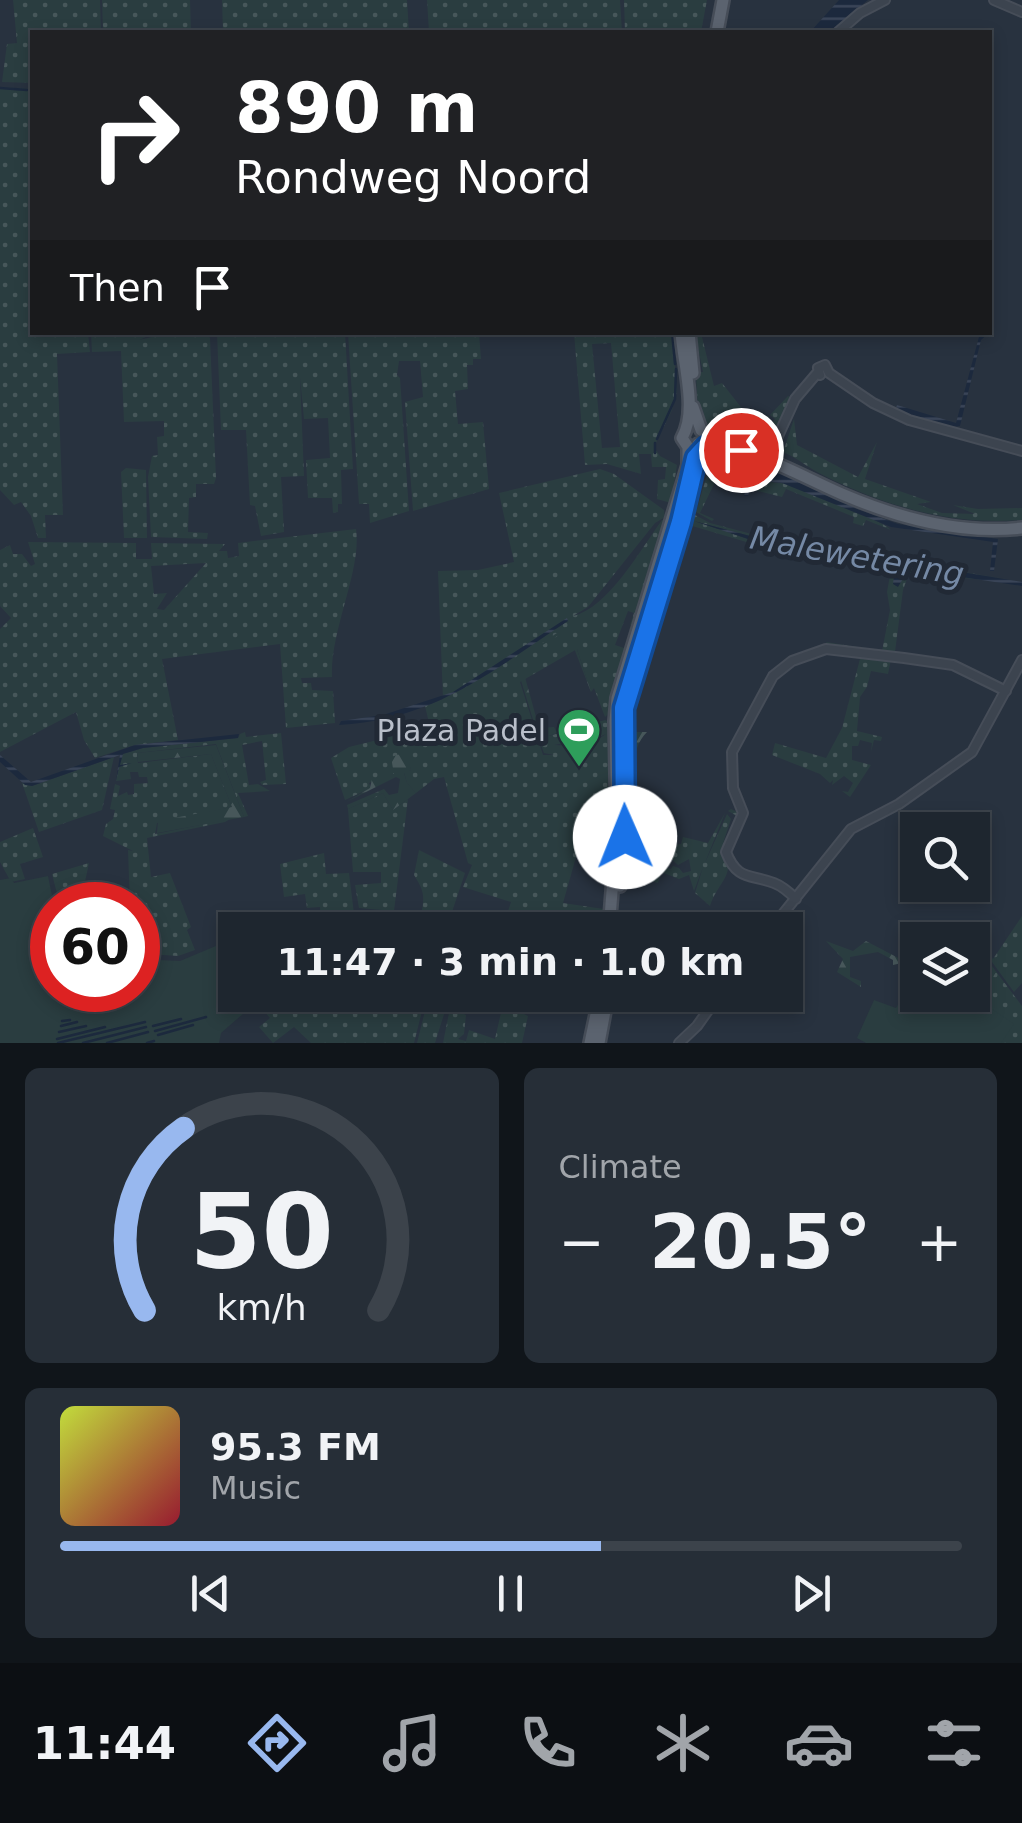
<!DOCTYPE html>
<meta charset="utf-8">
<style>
:root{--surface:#1e262f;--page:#262e37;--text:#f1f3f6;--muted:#a1a5aa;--line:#3c434b;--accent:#98b8ef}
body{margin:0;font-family:"DejaVu Sans",sans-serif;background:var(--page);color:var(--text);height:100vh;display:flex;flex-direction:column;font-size:38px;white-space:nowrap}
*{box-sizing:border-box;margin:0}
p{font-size:32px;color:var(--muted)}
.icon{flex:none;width:55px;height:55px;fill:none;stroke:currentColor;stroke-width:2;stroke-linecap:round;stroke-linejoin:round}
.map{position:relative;height:1043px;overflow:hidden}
.details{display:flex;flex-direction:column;gap:25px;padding:25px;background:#10151a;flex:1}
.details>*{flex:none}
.banner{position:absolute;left:30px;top:30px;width:962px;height:305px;border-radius:0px;box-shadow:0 5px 15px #0003,0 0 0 2px var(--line);background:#202124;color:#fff;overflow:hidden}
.controls{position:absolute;left:900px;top:812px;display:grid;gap:20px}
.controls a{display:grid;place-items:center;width:90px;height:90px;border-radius:0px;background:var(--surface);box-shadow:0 5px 15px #0003,0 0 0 2px var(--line);font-size:50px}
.speed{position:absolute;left:30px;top:882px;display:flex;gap:20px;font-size:50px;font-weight:700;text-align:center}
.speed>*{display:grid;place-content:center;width:130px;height:130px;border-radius:50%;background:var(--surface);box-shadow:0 5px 15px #0003,0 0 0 2px var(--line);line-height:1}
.speed .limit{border:15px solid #d22;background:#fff;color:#111}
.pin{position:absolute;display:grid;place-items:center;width:85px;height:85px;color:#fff;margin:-42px;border:5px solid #fff;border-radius:50%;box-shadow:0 2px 10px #0007}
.me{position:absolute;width:110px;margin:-55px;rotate:359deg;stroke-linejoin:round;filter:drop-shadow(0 0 8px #0008)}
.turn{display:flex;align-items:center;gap:35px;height:210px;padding:0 40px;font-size:45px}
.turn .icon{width:130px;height:130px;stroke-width:2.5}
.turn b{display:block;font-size:70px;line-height:85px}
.then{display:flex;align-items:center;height:95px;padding:0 40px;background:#0003;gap:20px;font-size:38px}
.big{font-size:75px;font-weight:800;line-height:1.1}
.details .card{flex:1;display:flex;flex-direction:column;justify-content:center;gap:15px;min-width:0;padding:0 35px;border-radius:15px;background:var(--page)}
.details .dial{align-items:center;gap:0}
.dial svg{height:260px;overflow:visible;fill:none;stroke:var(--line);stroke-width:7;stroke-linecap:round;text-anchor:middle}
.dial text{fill:var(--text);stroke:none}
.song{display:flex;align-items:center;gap:30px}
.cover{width:120px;height:120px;border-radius:15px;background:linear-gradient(135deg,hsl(70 70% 55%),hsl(350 70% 35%))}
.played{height:10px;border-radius:5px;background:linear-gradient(90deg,var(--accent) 60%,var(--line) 60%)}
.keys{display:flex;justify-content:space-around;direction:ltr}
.heat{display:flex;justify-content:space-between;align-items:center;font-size:55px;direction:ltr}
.details .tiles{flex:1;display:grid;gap:25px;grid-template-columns:1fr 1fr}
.card:last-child{grid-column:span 2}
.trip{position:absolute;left:218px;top:912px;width:585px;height:100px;border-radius:0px;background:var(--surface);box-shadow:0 5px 15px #0003,0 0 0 2px var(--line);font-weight:800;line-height:100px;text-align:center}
.menu{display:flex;height:160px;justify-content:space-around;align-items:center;background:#0c0f13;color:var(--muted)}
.menu .icon{width:70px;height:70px}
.menu .current{color:var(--accent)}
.menu b{font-size:45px;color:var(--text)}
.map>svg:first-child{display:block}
</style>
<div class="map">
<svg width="1022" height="1043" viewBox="0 0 1022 1043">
<defs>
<pattern id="grass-dots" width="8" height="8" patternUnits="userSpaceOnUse" patternTransform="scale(2.5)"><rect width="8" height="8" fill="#2a3d40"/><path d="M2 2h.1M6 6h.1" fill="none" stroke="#47575a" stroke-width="1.8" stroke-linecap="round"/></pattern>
<pattern id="forest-firs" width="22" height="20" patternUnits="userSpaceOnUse" patternTransform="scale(2.5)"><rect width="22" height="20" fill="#2a3d40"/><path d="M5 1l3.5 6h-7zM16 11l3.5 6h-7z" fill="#47575a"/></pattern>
<pattern id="water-rules" width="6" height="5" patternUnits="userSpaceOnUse" patternTransform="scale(2.5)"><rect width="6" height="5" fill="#1c293d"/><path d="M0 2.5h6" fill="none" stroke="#3b4658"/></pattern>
</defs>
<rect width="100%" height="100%" fill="#28323f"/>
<path fill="url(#grass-dots)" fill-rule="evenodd" d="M13,0H100L101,32H32V83L2,82L7,44L17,43Z
M102,0H190L191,32H103Z
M222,0H407L409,32H223Z
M427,0H620L622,32H429Z
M624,0H707L701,32H625Z
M0,87L32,89V332L88,333L90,352L57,354L63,515H45L46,538H38L31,516L21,502L14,505L0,490Z
M91,333H214L153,334L139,340L152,337L208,336L210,338L216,478L214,484H196V497L189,498L188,532L208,533L207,539L151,537L148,477L152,456L158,455L157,437L164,436V421L124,422L121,351L92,352Z
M217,333H345L353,469L341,470L342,504H338V512L333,513L332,498H308L306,460L330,458L328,418L304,419L300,377L304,476L281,477L284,532L261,536L255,506L250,505L246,430H221Z
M348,333H479L481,359H473V365H467L468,389L455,391L458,424L483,422L489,489L413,511L405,402L423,397L420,361H399L397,375L400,378L409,511L370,523L369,504H359Z
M574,333H672L677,391L672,410L654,447L660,456L677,465L671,503L657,499L658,480L665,479L666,467H652L651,454H639L641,474L607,464L585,465ZM611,343L620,447L602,448L592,344Z
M695,333H701L714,386L722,383L748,416H769L760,423L750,419L748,423L760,429L770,426L775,419L770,415L788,396L793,399L767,446L719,438L706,431L703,410L702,418L698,417L696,372H703Z
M794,419L797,445L858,477L877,442L865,479L931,502L917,504L942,513L975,514L953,505L978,509L1022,508V520C953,526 884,506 823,475C808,468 798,458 783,452Z
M711,462L756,475L748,481L717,478L700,513L714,519L712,521L696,512Z
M126,468L146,470L147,538H124L121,472Z
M600,469L614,474L664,510L665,517L655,523L588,607L573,616C608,608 641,549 662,520L666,519L633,625H630L634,613L628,611L615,645L624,648L629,640L614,686L610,712L605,717L594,688L591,692L577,649L520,682L543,755H554L544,753L539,739L573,729L574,741L554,745L593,747L590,745L606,734L582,744L588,740L586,734L600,728L598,722L605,720L609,722L607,839L591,837L588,845L580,843L563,903L604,909L602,924L580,918L578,930H502L511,902L463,887L472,865L468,863L444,777L434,779L416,793L407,783L404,772L411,770L406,753L394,774L369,783L371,788L345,800L331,758L349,747L430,727L425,706L443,699L438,571L478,570L514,562L499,493Z
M757,480C766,483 772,482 781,483C798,485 882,520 891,530L866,520L863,526L853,523L854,517L786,489L782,497L754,490Z
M695,515L710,523L771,539L1022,582L765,540L694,521L757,542L895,567L894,585L898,586L909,569L986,580L909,573L903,590L895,652L914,656L830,647L826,642L882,651L890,610L887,592L891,570L753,544L689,525Z
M356,529C362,570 330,630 332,677L301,678L302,683H311L312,690L333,691L335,723L286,728L280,644L162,659L178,740L135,745L95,758L84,740L76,712L0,752V629L11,618L0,606V550L10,545L13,554H22L31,566L35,564L28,542L136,543V559H152L151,543L225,544L219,551H227L228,558L239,556L238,543ZM206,563L164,610L157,609L167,593L154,594L151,566Z
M861,655L891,659L888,674L871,671L867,687L860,697L857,731L882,737L881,741L874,740L871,752L872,743L860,740L858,746H852V760L871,765L850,797L842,791L848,792L853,783L844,776L832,785L833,780L830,783L820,774L772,755L775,743L826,758L842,728Z
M245,732L246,737L281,733L286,784L262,785L260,782L266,780L262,741L242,745L249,785L258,784L270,791L238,793L248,816L244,817L216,744L137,753L138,763L211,754L232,807L157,823L155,834L230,819L225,822L147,838L151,877L170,873L191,927L187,930L195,950L178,956L149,954L145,917H138V905H130L128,850L133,851L103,836L106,824L113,819L115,810L110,809L115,784L120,786L118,796L127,792L128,795L134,794V784L148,783L147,777H139L138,772H130L131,779L116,781L122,754L143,748L238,738L240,734Z
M114,757L102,810L39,832L22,783L32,786Z
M383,793L393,810L408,799L394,911L359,908L355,885L381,883V872H353L348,809Z
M731,809L742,814L726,846C735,879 718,881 710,906L695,893L703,867L694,891L689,875L679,879L661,872L658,883L648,880L650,870L659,865L671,869L673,866L679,868L683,873L691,871L689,859L678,865L669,857L644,858L638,854L642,832L652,838L674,840L676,845L681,844L683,837L708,843L725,813L704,865L727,814L731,819L723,843L737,816L728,811Z
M33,828L43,857L20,864L25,879L11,882L0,862V842Z
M419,850L465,873L450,918L469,926L468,930H407L412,911L421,915C425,895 424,891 414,875Z
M324,853L326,874L349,873L356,930H321L320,907L307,908L305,894L284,897L280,864Z
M89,863L80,905H60L52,874Z
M1022,916V983L1014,992L970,932L975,931L993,959Z
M965,936L971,938L1022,1006V1043H951L977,999L972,940H960Z
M247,995H394L423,1007L414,1043H311L294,1027L273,1043L259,1027L270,1018L259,1005L248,1012Z
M429,995H450L435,1043H417Z
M503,1004L528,1016L522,1043H443L450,1008L466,1015L464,1034L458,1039L466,1041L469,1030L495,1039Z"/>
<path fill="url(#forest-firs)" d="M566,627L570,628L591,692L567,630L520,659L539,728L554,727L556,731L573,728L539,739L515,661Z
M630,732H647C622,757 643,796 636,828L642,832L638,855L659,865L654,871L628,863L635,806Z
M216,745L244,817L157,833L158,821L232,807L211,754L138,762L137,753Z
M407,752L411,770L404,773L407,783L416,793L393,810L383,793L348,809L347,805L384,789L389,795L398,793L400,779L396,777L346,802L370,788L372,779L394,774L391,757Z
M826,941L853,951L866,941L906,962L893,965V960L878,952L850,957V977L861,981V987L837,972L843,959Z"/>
<path fill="#2a3d40" d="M48,876L54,905L52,990H138V959L180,961L235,938V995H243L244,1013L221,1033L219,1043H0V880L11,878L14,883Z
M982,953L996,972L985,990L990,997L989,1007L1014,1024L1001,1043H866L857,1038L874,1000L896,1008L917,976L918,995H972L973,956Z"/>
<path fill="url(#water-rules)" d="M839,0H868L830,32H810Z
M980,333H989L981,340L960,426C940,430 914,416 896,408L897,405L956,423Z
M777,467L850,502L854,508L898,524L998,539L994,571H990L993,542L891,527L782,483L753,480L748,496H744L749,478L776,477L773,473Z
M694,521L765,540L1022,582V586L909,569L898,587L893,584L895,567L757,542Z
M567,618L568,621C492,671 434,720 339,725L341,721L383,715L453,692Z
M239,734L238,738L143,748L123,754L120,765L132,763L119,767L116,781L120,755L32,786L25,785L0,762V755L31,782L135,745Z"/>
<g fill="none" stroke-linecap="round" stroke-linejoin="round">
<path stroke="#1c293d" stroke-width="2.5" d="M0,88L27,90
M672,332L675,364
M657,439L675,399L676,369
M655,443V453
M62,1021L70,1020
M61,1026L77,1022
M153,1026L181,1019
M155,1031L206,1017
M59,1032L86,1026
M158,1035L193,1025
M57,1039L105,1027
M58,1043L145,1022
M83,1043L146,1027
M107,1043L148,1032
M147,1043L154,1041"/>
<defs>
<path id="minor" d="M994,0L1022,12
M838,32L860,13L885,0
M820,375L818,368L825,365L829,373L873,403L909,420L1022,451
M768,458L795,399L818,372
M796,899C790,893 782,886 774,883C751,874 737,881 726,852L743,813L733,788L732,752L773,676L792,661L826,649L904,658L953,665L1006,691
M770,930L851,829L899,804L972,752L1022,660
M679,1043L697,1026L719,995"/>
<path id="major" d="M717,32L723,0
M689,332L693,373
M693,407L701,430L717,440
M698,444C752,446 794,473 842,494C898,518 961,535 1022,528
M668,563L682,519
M623,721L642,642
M620,886L625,837L623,745
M609,930L617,828L615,721L617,698L688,465V447L682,438C698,411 683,364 681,332
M590,1043L600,995
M599,1043L608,995"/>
</defs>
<use href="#minor" stroke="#464d58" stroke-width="12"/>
<use href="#major" stroke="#464d58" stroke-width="16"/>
<use href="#minor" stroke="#3c444f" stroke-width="8"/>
<use href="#major" stroke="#5b636f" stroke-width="11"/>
</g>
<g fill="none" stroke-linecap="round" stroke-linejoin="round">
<defs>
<path id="route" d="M625,837L624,708L681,522L696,458L706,447L741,450"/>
</defs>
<use href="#route" stroke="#114b97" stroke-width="25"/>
<use href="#route" stroke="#1a73e8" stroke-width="18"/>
</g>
<defs>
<symbol id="stadium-pin" viewBox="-11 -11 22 30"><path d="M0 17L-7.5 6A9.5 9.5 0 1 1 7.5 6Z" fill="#2e9e5b" stroke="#212935"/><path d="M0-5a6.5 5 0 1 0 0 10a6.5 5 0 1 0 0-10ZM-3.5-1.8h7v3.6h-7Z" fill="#fff"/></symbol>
</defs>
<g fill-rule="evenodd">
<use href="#stadium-pin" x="554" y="705" width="50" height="68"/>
</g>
<g text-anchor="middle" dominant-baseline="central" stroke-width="10" stroke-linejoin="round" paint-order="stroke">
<g font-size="30" fill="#b9bfca" stroke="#212935" text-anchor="end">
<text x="546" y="730">Plaza Padel</text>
</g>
<g font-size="32" font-style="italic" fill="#7589a5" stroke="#212935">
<text transform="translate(857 556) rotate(10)">Malewetering</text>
</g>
</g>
</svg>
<div class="controls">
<a><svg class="icon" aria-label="search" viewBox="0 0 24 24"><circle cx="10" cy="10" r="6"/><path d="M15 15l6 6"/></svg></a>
<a><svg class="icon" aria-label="layers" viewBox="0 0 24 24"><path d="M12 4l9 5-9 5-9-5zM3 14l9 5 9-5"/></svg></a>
</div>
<div class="speed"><div class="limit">60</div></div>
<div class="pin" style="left:741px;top:450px;background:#d93025"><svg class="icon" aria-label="arrive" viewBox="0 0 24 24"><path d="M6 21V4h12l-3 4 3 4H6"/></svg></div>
<svg class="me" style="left:625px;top:837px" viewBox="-20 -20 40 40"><circle r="19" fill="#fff"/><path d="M0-13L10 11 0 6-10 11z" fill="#1a73e8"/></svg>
<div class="trip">11:47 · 3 min · 1.0 km</div>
<div class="banner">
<div class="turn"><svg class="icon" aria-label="right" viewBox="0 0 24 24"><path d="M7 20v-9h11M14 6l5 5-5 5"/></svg><div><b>890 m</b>Rondweg Noord</div></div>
<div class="then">Then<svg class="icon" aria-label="arrive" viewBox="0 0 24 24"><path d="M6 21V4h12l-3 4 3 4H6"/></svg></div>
</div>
</div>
<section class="details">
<div class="tiles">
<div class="card dial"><svg viewBox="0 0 100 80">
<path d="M14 69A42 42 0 1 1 86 69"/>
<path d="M14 69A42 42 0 0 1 26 13" stroke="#98b8ef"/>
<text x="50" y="56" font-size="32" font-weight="700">50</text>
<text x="50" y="72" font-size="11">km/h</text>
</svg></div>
<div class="card"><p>Climate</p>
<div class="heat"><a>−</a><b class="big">20.5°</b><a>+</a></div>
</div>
<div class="card">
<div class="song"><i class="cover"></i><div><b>95.3 FM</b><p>Music</p></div></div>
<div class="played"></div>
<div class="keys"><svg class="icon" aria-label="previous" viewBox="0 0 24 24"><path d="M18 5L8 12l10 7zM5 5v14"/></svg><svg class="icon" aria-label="pause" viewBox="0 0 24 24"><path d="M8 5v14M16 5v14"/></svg><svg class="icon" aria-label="next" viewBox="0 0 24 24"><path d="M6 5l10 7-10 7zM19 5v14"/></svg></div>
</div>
</div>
</section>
<nav class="menu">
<b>11:44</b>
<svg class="icon current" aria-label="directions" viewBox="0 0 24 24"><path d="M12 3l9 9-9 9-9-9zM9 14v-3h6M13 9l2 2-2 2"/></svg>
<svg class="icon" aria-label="music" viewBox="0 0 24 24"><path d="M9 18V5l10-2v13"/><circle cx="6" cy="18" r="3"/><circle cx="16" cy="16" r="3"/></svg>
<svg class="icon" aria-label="phone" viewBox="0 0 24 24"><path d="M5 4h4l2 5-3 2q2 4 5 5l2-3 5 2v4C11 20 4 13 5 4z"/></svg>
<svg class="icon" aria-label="climate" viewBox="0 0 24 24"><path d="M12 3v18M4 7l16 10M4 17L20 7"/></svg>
<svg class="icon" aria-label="car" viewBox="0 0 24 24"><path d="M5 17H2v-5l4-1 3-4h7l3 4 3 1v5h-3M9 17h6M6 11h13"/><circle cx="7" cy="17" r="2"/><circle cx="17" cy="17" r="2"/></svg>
<svg class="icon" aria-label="filters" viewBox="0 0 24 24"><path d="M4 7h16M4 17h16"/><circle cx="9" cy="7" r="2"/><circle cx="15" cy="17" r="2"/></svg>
</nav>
